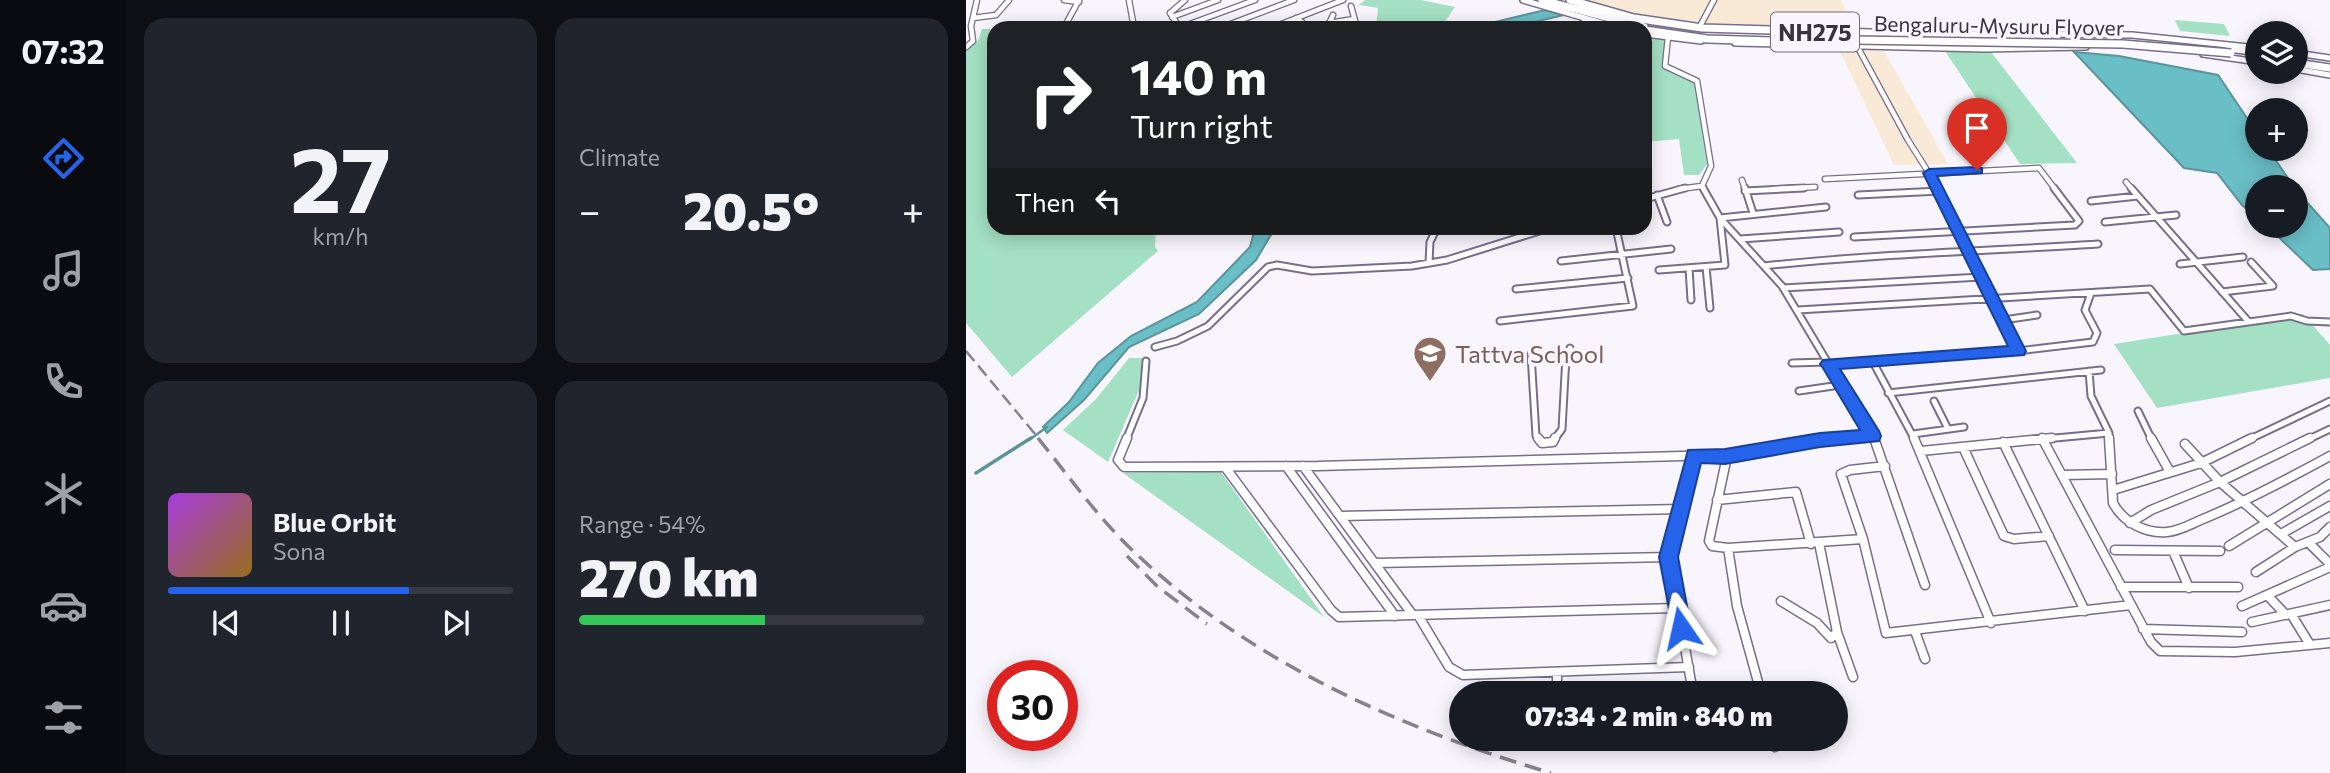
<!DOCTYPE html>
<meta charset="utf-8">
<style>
:root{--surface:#171b24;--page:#20242c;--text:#f1f3f6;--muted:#9ea1a6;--line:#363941;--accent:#2563eb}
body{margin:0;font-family:Commissioner,sans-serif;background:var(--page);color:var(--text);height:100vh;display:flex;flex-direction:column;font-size:26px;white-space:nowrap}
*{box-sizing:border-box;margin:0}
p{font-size:23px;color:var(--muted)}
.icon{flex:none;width:38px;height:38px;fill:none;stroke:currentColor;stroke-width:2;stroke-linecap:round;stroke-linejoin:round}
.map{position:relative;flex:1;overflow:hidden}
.details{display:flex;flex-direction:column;gap:18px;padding:18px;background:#0d0f14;width:840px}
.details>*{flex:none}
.banner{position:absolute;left:21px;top:21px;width:665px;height:214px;border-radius:21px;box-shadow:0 4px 18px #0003;background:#202124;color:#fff;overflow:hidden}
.fabs{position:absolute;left:1279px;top:21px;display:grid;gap:14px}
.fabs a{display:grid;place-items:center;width:63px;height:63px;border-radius:50%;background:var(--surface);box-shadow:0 4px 18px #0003;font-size:35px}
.speed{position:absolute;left:21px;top:660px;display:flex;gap:14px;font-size:35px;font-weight:700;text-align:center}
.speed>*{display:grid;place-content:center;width:91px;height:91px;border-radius:50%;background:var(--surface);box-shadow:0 4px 18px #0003;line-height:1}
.speed .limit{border:10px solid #d22;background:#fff;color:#111}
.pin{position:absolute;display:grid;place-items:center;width:60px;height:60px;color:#fff;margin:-72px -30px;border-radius:50% 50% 50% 0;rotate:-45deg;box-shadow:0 0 7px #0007}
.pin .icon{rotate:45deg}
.me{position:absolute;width:77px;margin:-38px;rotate:349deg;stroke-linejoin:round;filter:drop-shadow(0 0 5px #0008)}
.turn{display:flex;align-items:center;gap:24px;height:147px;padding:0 28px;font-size:32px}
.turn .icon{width:91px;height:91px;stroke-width:2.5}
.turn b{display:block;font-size:49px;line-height:60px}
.then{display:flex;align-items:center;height:66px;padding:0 28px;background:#0003;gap:14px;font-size:26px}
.big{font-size:52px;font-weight:800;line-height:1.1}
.details .widget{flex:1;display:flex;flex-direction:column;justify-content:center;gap:10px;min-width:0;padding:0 24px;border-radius:21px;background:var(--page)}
.details .dial{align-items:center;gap:0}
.dial b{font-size:91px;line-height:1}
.song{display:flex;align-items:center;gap:21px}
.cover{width:84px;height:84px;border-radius:10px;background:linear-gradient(135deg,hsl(280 70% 55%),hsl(40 70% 35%))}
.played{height:7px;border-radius:4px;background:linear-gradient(90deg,var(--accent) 70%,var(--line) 70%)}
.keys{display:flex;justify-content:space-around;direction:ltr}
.heat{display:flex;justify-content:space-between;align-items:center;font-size:38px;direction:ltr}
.charge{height:10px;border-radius:5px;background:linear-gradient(90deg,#34c759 54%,var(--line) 0)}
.details .tiles{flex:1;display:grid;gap:18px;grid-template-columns:repeat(2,1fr)}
.trip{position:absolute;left:483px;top:681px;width:399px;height:70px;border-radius:35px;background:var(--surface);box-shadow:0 4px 18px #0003;font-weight:800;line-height:70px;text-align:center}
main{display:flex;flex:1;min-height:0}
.tabs{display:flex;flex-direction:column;width:126px;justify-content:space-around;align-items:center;background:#090b0e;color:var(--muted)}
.tabs .icon{width:49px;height:49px}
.tabs .current{color:var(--accent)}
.tabs b{font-size:32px;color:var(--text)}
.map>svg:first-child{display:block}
</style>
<main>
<nav class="tabs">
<b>07:32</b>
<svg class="icon current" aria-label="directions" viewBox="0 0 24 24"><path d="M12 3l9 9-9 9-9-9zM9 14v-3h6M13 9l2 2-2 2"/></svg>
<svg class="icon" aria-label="music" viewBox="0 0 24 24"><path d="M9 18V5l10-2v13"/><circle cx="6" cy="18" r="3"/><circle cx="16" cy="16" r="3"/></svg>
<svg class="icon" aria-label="phone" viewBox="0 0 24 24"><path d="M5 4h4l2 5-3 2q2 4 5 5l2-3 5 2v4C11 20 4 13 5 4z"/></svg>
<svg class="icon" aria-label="climate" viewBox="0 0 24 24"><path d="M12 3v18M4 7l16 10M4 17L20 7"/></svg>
<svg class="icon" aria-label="car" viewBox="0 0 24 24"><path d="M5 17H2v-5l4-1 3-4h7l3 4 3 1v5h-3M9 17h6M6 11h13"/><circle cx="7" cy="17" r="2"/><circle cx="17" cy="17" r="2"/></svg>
<svg class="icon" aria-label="filters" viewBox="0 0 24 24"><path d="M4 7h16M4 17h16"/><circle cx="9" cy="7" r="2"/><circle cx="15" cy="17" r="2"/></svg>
</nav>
<section class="details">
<div class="tiles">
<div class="widget dial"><b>27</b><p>km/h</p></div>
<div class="widget"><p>Climate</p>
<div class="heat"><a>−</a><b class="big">20.5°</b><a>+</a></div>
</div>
<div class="widget">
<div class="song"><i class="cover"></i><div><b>Blue Orbit</b><p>Sona</p></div></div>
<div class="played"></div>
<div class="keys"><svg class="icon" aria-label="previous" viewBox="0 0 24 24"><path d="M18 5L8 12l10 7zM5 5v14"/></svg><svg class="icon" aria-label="pause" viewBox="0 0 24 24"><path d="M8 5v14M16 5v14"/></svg><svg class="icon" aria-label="next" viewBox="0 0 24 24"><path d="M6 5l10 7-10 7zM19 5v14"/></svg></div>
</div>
<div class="widget"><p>Range · 54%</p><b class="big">270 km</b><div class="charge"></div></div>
</div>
</section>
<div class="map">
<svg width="1364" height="773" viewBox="0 0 1364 773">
<rect width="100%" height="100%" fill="#f8f5fc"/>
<path fill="#f9ead7" d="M619,0H875L888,28L732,25L683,16Z
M873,49L918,51L982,164L928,165Z"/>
<path fill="#a4e0c3" d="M399,0H455L489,7L475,28C452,28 431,23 410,27L412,8L393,5Z
M1209,20L1258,24L1264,36L1214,31Z
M16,29H28V228H190L189,247L192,251L46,377L0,323V42L12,41Z
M679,39L699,40L697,68L728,82L741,164L733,175H718L713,139L679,142Z
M979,51L1025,52L1111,163L1054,164Z
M1337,314L1364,345V378L1191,408L1148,344Z
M163,358H176L174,388L142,462L97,430L130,399Z
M255,472L358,617L157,473Z"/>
<path fill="#6abec5" stroke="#5b949d" stroke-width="2" d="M579,10L598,15L543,28H521L525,23Z
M1108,52L1153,56L1252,75L1291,133L1292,149H1302L1328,187H1292L1291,218L1276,205L1251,173L1218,168Z
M1330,190L1364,228V269L1347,270L1301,226H1330Z
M289,228H309L290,260L233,314L163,347L118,400L81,433L77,427L103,402L132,363L165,336L231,302L284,247Z"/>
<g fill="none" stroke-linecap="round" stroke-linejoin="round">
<path stroke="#5b949d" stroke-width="2.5" d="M63,440L81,427"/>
<path stroke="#5b949d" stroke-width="3.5" d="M10,473L65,438"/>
<defs>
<path id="minor-far2" d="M98,0L113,2
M163,0L167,22
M385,6L391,28
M206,17L252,0
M7,18L30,15L43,0
M330,18L336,22L333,28
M101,22L113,0
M363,23L388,19
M213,28L289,0
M214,28L204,13L219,0
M254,28L328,0
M305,28L377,0
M361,28L367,15
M610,28L620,20
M733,28L748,0
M702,37L699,66L731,81L745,166L736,186
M891,46L942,140L973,189
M0,47L7,41L5,26L11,0
M859,179L1073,168L1089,189
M776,180L779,189
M1160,182L1166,189
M713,189L736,186L738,189
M807,189L849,187"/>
<path id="minor-far1" d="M737,188L754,218L816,286L908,440
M779,188L787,213
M972,188L1052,351
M1165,188L1282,321
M779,191L838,188
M691,195L701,222
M892,195L974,191
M679,199L719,188
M1125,201L1172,196
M1139,222L1210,215
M888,237L1109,225L1113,221L1088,188
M774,239L873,232
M595,261L705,249
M463,263L464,242L471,228
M1214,264L1277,257
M798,266C909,254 1021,251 1132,244
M740,267L744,308
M723,268L725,300
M693,270L759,265L754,218L860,207
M817,288L1015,277
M550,289L662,278
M1256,292L1307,286L1285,262
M832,310L1184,289L1218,331L1325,316L1341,321L1364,322
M1037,320L1071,315
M534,321L667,306L650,228
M189,347L211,341L242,326L302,267L311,265L346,271L446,266L481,260L583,228
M565,354L570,436L574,440
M907,362L949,440
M826,363L861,362
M862,364L1052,351L1127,342L1131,333L1119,310L1125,293
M1123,371L1125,396L1143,433V440
M833,391L874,385
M922,393L1135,370
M968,401L982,429
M1172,411L1186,440
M947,434L998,427
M160,440L177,398L180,361
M588,440L596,429L600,356L604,348
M853,440L907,436
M1068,440L1143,433
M1282,440L1364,401
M1341,440L1364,429"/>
<path id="minor" d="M161,438L152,460L158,467L352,466L753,455L759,457L760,461L743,541L746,546L762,548L897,539
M572,438L576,443L587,442L589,438
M908,438L959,585
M948,438L1025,623
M1076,438L1185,642L1194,651L1269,652L1364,643
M1143,438L1147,503C1157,522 1180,534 1201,532C1214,531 1225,524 1237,519C1281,501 1322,479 1364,456
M1185,438L1204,472
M1037,442L1119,611
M1219,444L1254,482L1329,547
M997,447L1038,536L1048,539L1083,536
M955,451L1086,438
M759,457L875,438
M320,466L429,616
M337,466L446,614
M919,466L884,470L875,474L897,539L920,633L1165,605
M259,467L365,610L373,617L711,608
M1097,475L1146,474
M1147,490L1235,463L1286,438
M751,500L830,492L845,544
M374,516L715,509
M1164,523L1185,510L1254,482L1344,438
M1315,534L1364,506
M853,543L871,632L887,677
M1343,543L1364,564
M1263,546L1364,484
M762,548L771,606L795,693
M1149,550L1254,551
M1207,551L1223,588
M410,563L703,557
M1290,572L1329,547L1354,537L1364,527
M1155,587H1272
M1301,595L1320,615
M815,601L851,623L865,638L871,632
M1276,606L1364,567
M1325,614L1343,643
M452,615L483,667L497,675L723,667
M1286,622L1364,605
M1177,629L1276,632
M949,631L959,659
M591,672V693
M727,693L703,557L728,456
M807,738L809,747"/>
<path id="tertiary" d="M557,0L653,28
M679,34L735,41
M1082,34L1166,35L1292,48
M769,43L1019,49L1120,47
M1330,53L1364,58
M1237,54L1292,62
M1330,69L1364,75"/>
<path id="trunk" d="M576,0L678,27
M604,0L668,18L736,28L972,35L1089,34
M679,30L741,39L836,42
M1263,48L1292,52
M1330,63L1364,68"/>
</defs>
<use href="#minor-far2" stroke="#776e8a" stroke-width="7"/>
<use href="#minor-far1" stroke="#776e8a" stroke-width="9"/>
<use href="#minor" stroke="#776e8a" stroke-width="11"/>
<use href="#tertiary" stroke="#776e8a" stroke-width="8"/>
<use href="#trunk" stroke="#776e8a" stroke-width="10"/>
<use href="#minor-far2" stroke="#fff" stroke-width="4.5"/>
<use href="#minor-far1" stroke="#fff" stroke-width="5"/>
<use href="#minor" stroke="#fff" stroke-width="8"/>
<use href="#tertiary" stroke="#fff" stroke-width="5"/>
<use href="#trunk" stroke="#fff" stroke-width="7"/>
<path stroke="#86828d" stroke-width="2.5" stroke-dasharray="13 6" stroke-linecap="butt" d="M0,351L74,440"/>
<path stroke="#86828d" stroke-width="3.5" stroke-dasharray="17 9" stroke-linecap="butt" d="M72,438C101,474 128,512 160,544C277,659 430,727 585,773
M161,556L192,587L241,624"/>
<defs>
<path id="trunk-bridge" d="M823,39L1157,44L1265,53"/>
</defs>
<use href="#trunk-bridge" stroke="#776e8a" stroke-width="10" stroke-linecap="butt"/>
<use href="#trunk-bridge" stroke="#fff" stroke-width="7"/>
</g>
<path fill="#2563eb" stroke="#184099" stroke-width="2" d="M1011,167L1016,168V173L971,176L1060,351L1058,355L874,369L913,431L915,436L913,441L854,447L759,464L735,463L712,557L725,628L722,635L715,638L708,635L693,557L722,450L759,449L854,433L894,430L857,368L854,364L857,360L1042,346L957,173L963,169Z"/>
<defs>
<symbol id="school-pin" viewBox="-11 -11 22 30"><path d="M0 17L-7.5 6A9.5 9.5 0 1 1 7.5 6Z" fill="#8d6e63" stroke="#f8f5fc"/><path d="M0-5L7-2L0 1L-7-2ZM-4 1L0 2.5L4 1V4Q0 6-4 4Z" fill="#fff"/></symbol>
</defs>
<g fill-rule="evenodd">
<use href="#school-pin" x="445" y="334" width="38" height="52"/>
</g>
<g text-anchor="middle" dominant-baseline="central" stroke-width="7" stroke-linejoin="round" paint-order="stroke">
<g font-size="21" fill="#373340" stroke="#f8f5fc">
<text transform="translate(1033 25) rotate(1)">Bengaluru-Mysuru Flyover</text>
</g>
<rect fill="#f8f5fc" stroke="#716d78" stroke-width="2" x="805" y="12.5" width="88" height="39" rx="5"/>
<g font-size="23" font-weight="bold" fill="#373340">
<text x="849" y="32">NH275</text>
</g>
<g font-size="24" fill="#785e54" stroke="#f8f5fc" text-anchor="start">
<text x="489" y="353">Tattva School</text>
</g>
</g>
</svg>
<div class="fabs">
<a><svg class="icon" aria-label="layers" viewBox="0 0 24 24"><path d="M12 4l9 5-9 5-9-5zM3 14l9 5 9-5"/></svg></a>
<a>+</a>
<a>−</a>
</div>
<div class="speed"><div class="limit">30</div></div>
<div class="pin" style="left:1011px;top:170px;background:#d93025"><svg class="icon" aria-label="arrive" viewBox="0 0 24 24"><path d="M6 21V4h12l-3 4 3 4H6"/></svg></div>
<svg class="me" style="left:715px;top:628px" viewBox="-20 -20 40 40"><path d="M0-17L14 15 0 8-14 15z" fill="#2563eb" stroke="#fff" stroke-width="4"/></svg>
<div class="trip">07:34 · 2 min · 840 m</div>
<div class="banner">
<div class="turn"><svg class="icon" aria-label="right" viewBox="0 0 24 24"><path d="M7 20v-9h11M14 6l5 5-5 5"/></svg><div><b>140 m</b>Turn right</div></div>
<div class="then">Then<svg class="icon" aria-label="left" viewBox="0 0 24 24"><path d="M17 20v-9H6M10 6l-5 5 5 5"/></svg></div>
</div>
</div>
</main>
